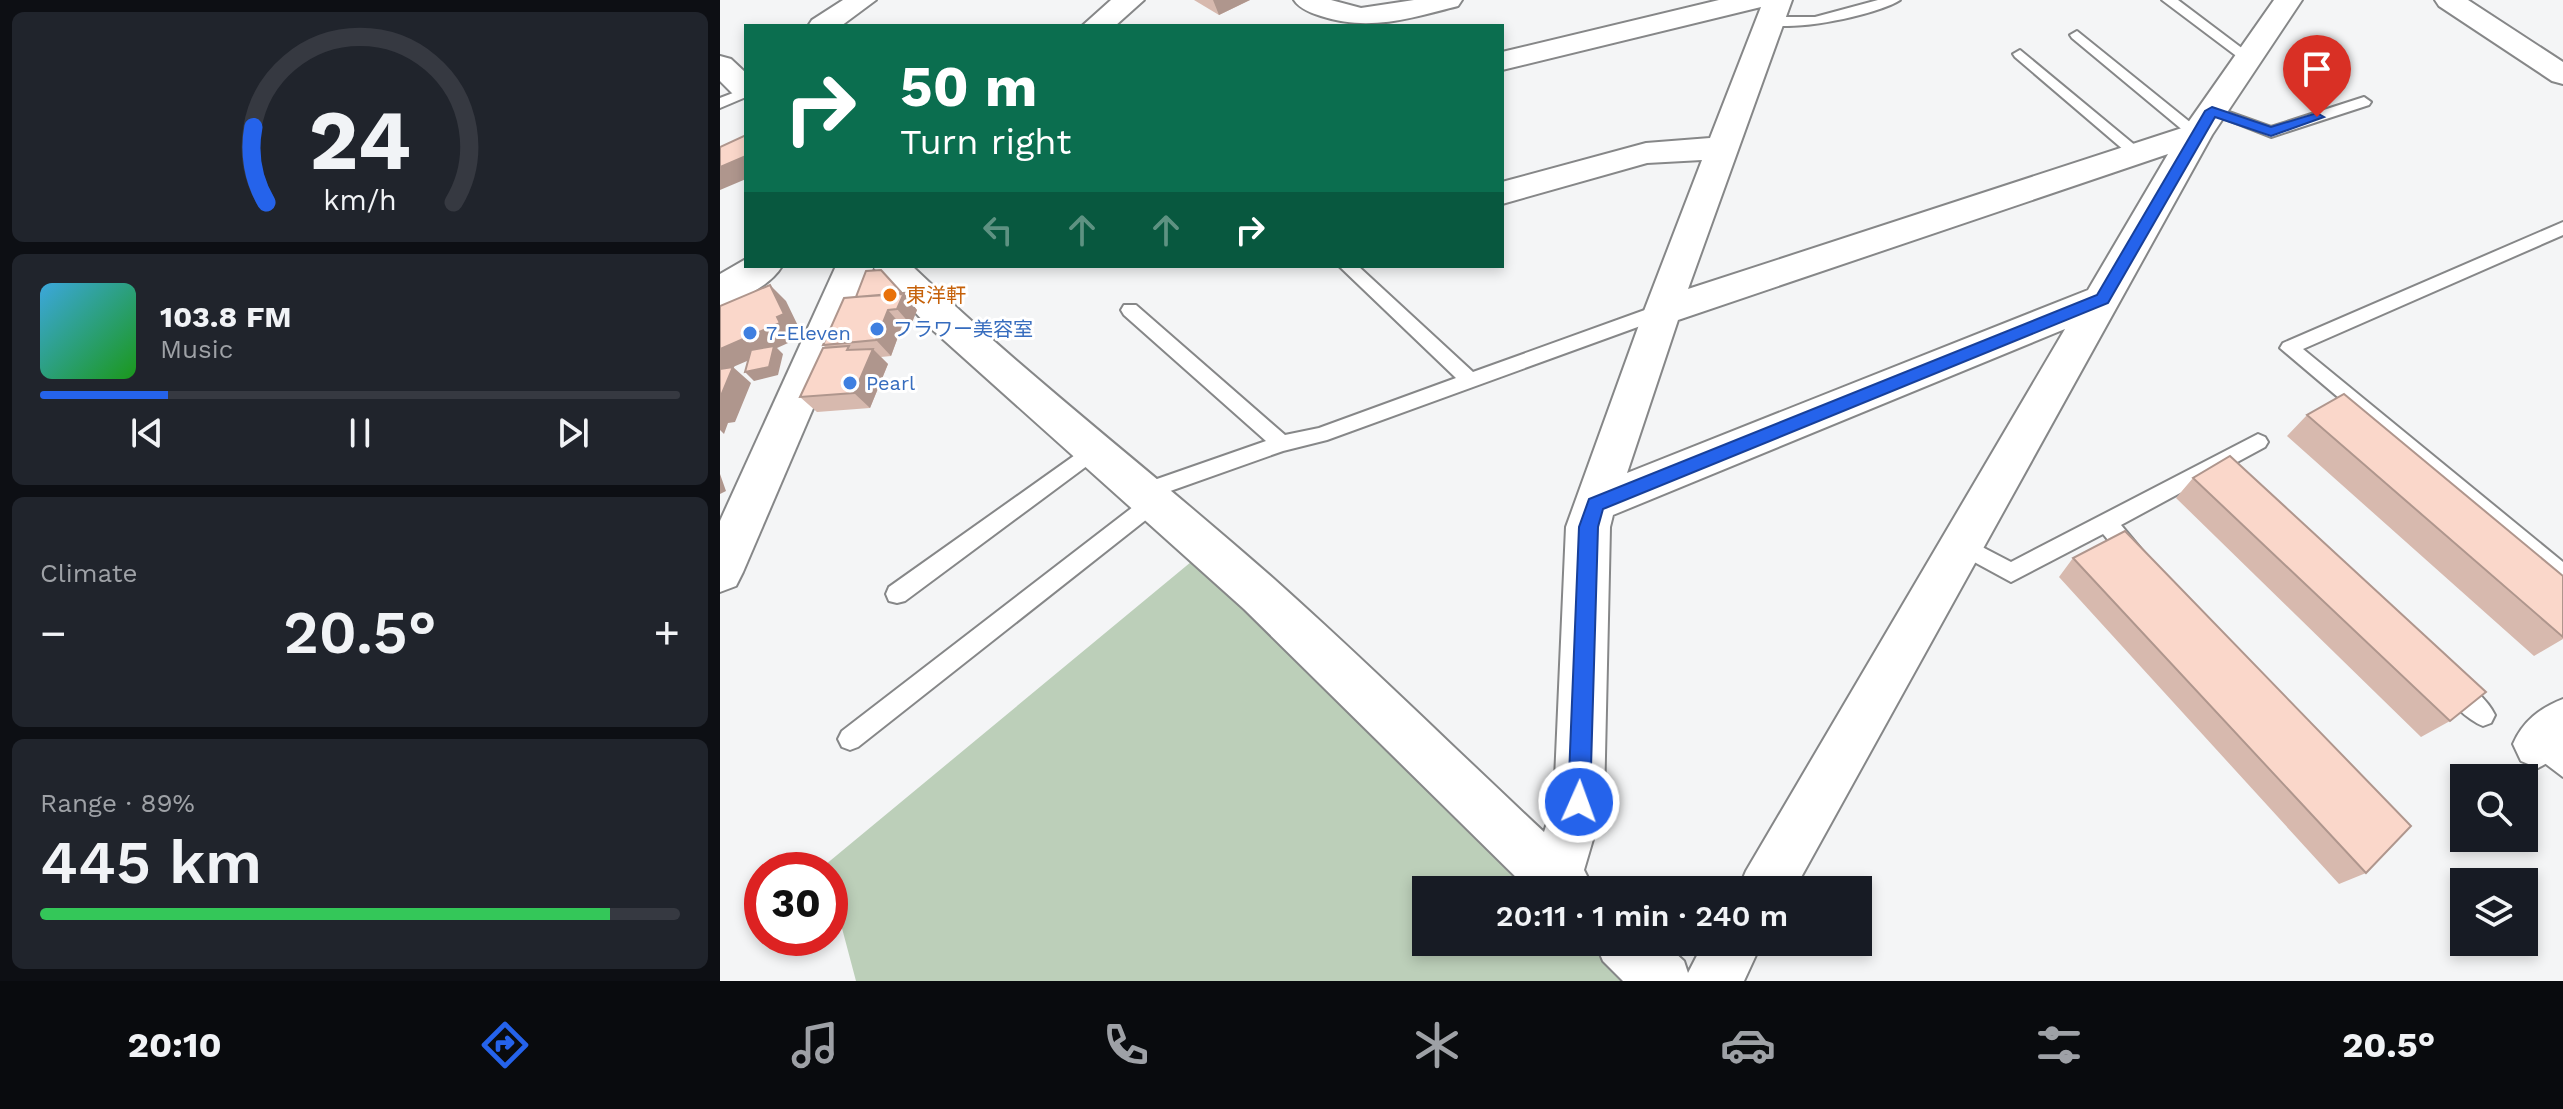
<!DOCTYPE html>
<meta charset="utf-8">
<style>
:root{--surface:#171b24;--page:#20242c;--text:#f1f3f6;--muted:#9ea1a6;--line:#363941;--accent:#2563eb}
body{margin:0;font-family:"Work Sans","Noto Sans JP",sans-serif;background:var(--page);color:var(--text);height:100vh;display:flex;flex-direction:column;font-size:30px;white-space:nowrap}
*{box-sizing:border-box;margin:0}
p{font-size:26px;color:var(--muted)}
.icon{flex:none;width:44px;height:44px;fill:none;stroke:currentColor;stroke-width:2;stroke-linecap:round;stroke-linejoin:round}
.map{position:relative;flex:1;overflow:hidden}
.side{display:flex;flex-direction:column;gap:12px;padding:12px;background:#0d0f14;width:720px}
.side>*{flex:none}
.hud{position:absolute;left:24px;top:24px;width:760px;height:244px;border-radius:0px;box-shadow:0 4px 12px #0003;background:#0b6e4f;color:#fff;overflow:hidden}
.buttons{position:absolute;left:1730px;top:764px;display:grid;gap:16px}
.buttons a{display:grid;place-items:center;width:88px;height:88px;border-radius:0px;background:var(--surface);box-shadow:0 4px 12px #0003;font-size:40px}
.speed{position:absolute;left:24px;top:852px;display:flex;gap:16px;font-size:40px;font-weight:700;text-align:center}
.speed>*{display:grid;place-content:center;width:104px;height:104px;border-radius:50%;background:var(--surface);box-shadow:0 4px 12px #0003;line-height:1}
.speed .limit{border:12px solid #d22;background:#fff;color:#111}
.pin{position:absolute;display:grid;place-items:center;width:68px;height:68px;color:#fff;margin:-82px -34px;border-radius:50% 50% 50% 0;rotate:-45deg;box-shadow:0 0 8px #0007}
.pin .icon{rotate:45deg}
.me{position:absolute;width:88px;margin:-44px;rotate:2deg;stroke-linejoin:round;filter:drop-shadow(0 0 6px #0008)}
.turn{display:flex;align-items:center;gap:28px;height:168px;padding:0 24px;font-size:36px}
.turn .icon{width:104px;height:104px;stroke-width:2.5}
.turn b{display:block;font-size:56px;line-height:68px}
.lanes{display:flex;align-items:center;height:76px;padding:0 24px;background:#0003;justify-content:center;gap:40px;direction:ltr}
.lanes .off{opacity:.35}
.big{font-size:60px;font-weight:600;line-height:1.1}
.side .card{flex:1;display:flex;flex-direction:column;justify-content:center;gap:12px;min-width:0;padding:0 28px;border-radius:12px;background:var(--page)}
.side .dial{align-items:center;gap:0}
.dial svg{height:208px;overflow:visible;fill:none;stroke:var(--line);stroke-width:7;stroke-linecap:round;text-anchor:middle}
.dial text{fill:var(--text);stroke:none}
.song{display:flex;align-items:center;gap:24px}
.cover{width:96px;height:96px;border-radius:12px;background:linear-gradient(135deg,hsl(200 70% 55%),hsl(120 70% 35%))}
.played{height:8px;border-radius:4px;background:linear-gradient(90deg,var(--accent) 20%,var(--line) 20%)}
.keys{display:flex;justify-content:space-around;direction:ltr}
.heat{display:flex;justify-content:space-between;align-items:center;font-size:44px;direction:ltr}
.charge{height:12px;border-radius:6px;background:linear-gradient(90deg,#34c759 89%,var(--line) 0)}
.trip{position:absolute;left:692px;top:876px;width:460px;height:80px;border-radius:0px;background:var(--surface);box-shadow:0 4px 12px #0003;font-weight:600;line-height:80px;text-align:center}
.tab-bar{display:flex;height:128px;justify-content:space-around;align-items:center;background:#090b0e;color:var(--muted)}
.tab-bar .icon{width:56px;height:56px}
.tab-bar .selected{color:var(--accent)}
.tab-bar b{font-size:36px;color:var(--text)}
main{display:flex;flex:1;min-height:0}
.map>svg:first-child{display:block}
</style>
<main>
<section class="side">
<div class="card dial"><svg viewBox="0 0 100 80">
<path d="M14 69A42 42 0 1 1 86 69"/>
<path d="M14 69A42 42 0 0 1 9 40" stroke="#2563eb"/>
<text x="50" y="56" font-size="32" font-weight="700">24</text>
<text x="50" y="72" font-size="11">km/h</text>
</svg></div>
<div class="card">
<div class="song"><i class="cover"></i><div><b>103.8 FM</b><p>Music</p></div></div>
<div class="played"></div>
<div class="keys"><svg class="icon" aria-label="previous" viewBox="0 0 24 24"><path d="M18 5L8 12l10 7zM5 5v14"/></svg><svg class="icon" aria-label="pause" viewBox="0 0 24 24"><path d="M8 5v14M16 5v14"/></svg><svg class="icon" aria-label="next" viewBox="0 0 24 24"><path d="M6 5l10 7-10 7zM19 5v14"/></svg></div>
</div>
<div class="card"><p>Climate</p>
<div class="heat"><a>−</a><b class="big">20.5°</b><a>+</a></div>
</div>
<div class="card"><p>Range · 89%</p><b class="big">445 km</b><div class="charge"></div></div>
</section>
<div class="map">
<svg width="1843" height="981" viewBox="0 0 1843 981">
<rect width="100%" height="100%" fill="#f4f5f6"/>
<path fill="#bccfb9" d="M477,557L829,890H706V942H884L925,981H136L110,883V870H107L105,865Z"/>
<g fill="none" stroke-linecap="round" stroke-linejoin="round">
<defs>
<path id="service" d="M1158,0H1180C1160,14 1062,36 1042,21L1049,17H1095Z
M1442,0H1458L1535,58L1528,62L1523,61Z
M1357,31L1481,131V137H1471L1352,38L1350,35Z
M1300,50L1422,151V157H1412L1295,57L1293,54Z
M26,88V97L0,108V98Z
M1644,97L1651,102L1649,105L1551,137L1485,111L1492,106L1551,127Z
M1843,222V235L1583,349L1843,562V584L1836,582L1560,348L1563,343Z
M619,266H638L753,372L936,306H948L951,311L948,316L607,440L563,451L439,495L444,502L441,508L138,747L130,750L122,747L118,739L122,731L422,500L414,492L417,486L546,441L404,315L401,310L404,305H416L565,435L599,428L736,378Z
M1538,434L1545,437L1548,442L1545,447L1401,525L1426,555L1423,561C1406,568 1394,546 1383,534L1291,582L1234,551L1231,545L1234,539L1241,536L1291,562Z
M372,443L379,445L382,451L379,457L185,601L177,603L169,601L166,594L169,587Z
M1732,675C1747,681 1768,700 1775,715L1771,723L1763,726C1748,720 1727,701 1721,686L1724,678Z
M1818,733L1843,750V777L1810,752L1806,744L1810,736Z"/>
<path id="minor" d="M123,0H156L121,26H88L92,20Z
M574,0H611L641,8L694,0H742L738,6C691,18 649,32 601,16C591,13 580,9 574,0Z
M999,0H1072L968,289L1465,127L1554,0H1582L1492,135L1074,890H1018L1026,871L1345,329L893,515L890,527L884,802L864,870L874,890H809L524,609L206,324L152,266H192C307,376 434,473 554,579C646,661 734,748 824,832L834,802L846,527L924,311L982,160L927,163L782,204V182L926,143L990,138L1041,7L782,70V52ZM1448,154L1368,290L907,473L958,320Z
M1715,0H1748L1843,62V84L1832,81L1719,6Z
M0,56L11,59L26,73V98L15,96L0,81Z
M1843,699V754L1818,768L1801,761L1793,744C1803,721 1820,708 1843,699Z
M875,942H943L964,961L968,973L984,942H1042L1024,981H903L883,961Z"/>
<path id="secondary" d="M116,266H154L23,572L16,586L0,592V521Z"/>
<path id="primary" d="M391,0H424L395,26H362Z
M26,259V266H62C51,285 21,300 0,306V274Z"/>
</defs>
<use href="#service" stroke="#868788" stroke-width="4"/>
<use href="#minor" stroke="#868788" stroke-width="4"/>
<use href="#secondary" stroke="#868788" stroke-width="4"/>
<use href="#primary" stroke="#868788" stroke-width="4"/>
<use href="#service" fill="#fff" fill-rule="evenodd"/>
<use href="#minor" fill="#fff" fill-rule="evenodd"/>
<use href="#secondary" fill="#fff" fill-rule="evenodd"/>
<use href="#primary" fill="#fff" fill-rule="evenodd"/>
</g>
<path fill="#d7b9ae" d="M474,0H530L499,15Z
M182,294L197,310L191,325L182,326L171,356L161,357L168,364L150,408L97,412L80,397L106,348L103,345Z
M1587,415L1843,576V639L1814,656L1567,436Z
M1473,478L1730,721L1701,737L1456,498Z
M1353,558L1646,873L1619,884L1339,577Z"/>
<path fill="#af968d" d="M493,0H530L499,15Z
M26,156V179L0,190V167Z
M50,285L66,301L80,330L74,333L77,339L57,348L63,354L58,375L34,381L25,372L53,350L13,367L31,383L15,422L8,423L4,434L0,430V349L57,317Z
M184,293L197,310L191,325L177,309Z
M168,310L182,326L171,356L156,340Z
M153,349L168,364L150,408L134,393Z
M0,474L6,491L0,494Z"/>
<path fill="#fad7ca" stroke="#af968d" stroke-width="2" d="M26,135V156L0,167V147Z
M161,270L181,292V294L136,297L146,271Z
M50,285L64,314L57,317L60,323L0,349V306Z
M184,293L177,309L168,310L156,340L103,345L124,298Z
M54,346L49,367L25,372L31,350Z
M129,346L127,350L153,349L134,393L80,397L103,348Z
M13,367L0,398V369Z
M1624,394L1843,576V637L1587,415Z
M1510,456L1766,692L1730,721L1473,478Z
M1405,531L1691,826L1646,873L1353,558Z"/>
<path fill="#2563eb" stroke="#184099" stroke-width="2" d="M1492,107L1551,127L1597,113L1604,117L1551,136L1495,117L1388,303L883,509L878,527L870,802L867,810L859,813L851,810L848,802L859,527L869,499L1377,295L1485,111Z"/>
<circle fill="#e8710a" stroke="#fff" stroke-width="3" cx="170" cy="295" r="8"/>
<g fill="#3f7fe0" stroke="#fff" stroke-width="3">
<circle cx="157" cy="329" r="8"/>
<circle cx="30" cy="333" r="8"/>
<circle cx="130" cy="383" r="8"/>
</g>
<g text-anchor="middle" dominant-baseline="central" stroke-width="6" stroke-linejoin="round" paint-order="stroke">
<g font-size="20" fill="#c56008" stroke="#fff" text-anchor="start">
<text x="186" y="295">東洋軒</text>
</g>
<g font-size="20" fill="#366cbe" stroke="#fff" text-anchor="start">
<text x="173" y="329">フラワー美容室</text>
<text x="46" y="333">7-Eleven</text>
<text x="146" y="383">Pearl</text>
</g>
</g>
</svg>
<div class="buttons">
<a><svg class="icon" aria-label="search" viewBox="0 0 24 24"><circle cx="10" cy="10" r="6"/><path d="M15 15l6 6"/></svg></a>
<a><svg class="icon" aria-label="layers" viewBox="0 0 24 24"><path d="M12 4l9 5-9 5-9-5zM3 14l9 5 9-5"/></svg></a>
</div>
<div class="speed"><div class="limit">30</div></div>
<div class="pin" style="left:1597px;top:117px;background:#d93025"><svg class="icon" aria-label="arrive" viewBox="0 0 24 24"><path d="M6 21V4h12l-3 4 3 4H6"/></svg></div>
<svg class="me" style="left:859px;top:802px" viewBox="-20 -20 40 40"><circle r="17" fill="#2563eb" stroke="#fff" stroke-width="3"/><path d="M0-11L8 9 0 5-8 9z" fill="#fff"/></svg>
<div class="trip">20:11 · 1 min · 240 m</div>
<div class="hud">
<div class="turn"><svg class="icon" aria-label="right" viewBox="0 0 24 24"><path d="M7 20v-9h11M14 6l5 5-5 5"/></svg><div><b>50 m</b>Turn right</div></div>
<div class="lanes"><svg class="icon off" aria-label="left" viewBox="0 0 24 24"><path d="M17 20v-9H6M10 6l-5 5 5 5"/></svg><svg class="icon off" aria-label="ahead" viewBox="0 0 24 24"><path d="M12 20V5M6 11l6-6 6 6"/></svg><svg class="icon off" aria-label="ahead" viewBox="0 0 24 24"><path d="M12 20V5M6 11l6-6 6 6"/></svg><svg class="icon" aria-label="right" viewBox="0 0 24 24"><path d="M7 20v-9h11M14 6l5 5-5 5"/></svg></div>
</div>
</div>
</main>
<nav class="tab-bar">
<b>20:10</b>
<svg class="icon selected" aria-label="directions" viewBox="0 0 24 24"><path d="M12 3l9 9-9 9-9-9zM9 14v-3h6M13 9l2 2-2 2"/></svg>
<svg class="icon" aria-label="music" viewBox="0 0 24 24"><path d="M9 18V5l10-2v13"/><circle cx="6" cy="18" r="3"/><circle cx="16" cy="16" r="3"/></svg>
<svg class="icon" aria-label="phone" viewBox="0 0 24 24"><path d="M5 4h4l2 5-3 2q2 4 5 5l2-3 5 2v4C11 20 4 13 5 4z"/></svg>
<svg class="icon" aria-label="climate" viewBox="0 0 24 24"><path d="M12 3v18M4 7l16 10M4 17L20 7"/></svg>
<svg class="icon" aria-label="car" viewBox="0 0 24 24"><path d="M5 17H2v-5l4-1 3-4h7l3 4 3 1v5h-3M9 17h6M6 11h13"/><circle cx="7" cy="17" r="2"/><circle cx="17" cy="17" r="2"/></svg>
<svg class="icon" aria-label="filters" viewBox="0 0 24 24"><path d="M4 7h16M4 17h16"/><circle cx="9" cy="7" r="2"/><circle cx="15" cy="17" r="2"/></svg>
<b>20.5°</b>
</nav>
